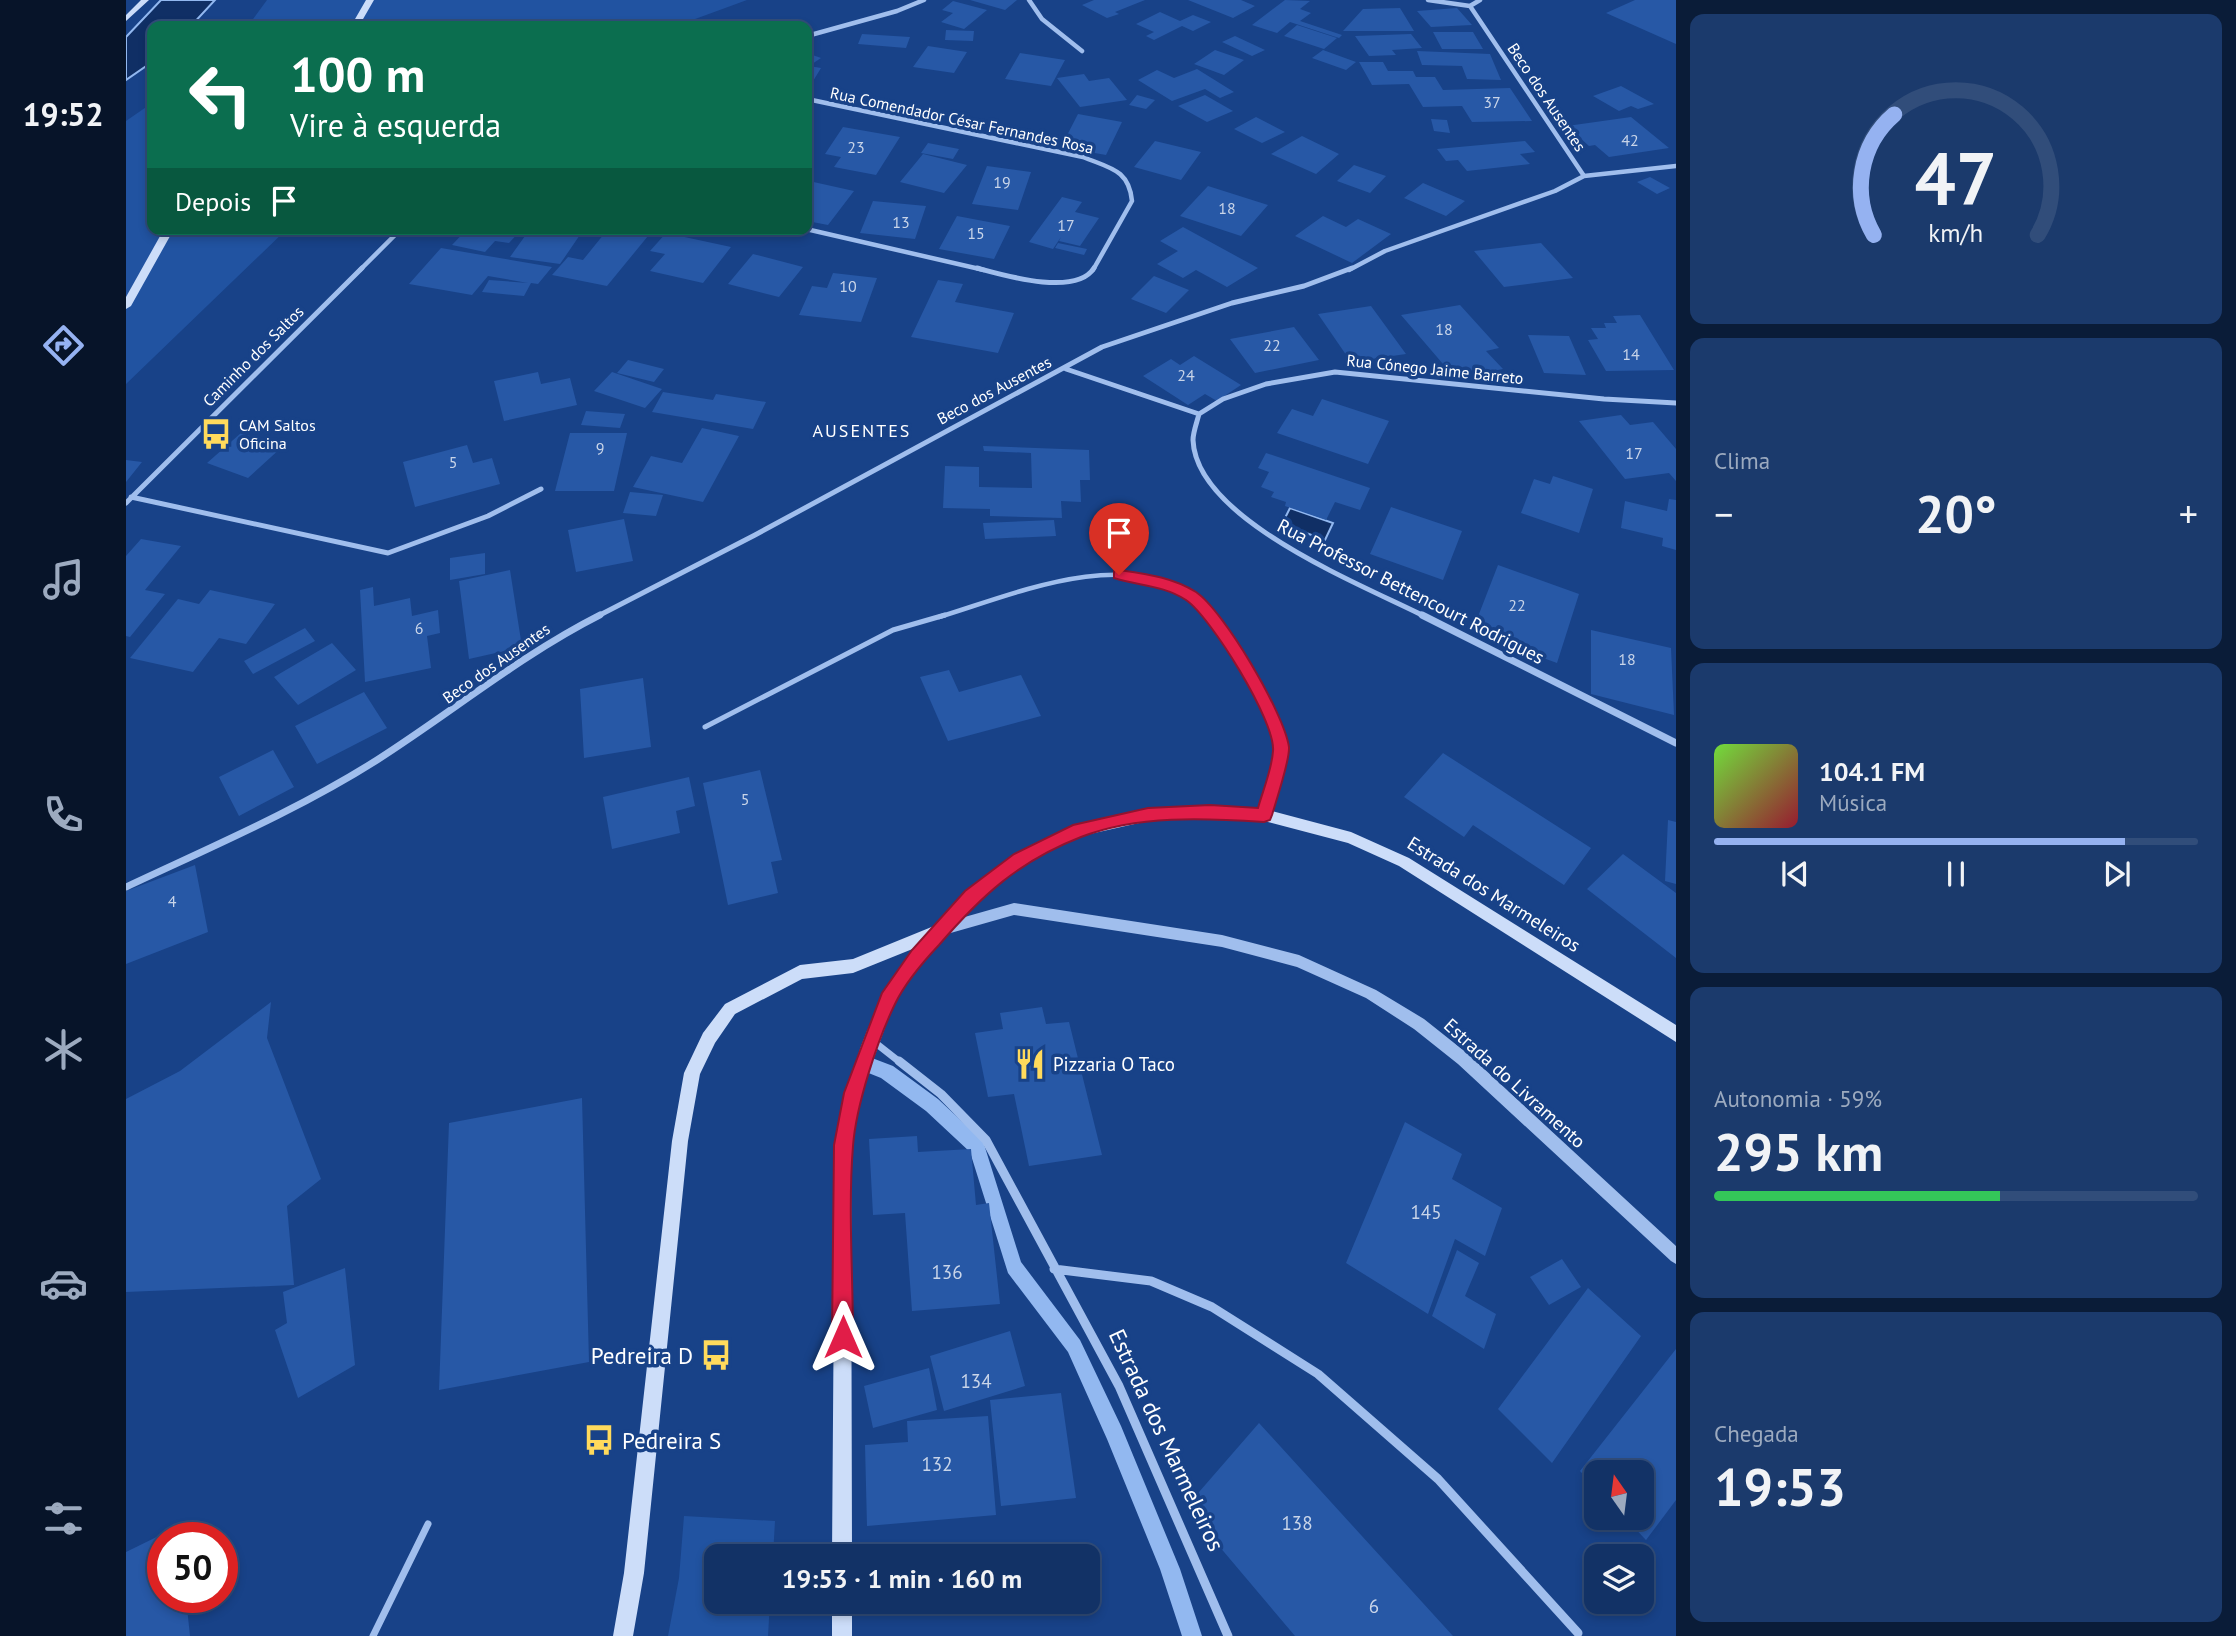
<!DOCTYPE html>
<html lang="pt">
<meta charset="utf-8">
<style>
:root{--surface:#123266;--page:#1b3a6c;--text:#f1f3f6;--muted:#9caabf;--line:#314d7a;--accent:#95b2f1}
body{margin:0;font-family:"PT Sans",sans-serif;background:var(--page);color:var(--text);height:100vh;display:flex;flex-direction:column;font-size:26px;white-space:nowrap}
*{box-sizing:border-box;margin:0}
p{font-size:23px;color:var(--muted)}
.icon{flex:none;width:38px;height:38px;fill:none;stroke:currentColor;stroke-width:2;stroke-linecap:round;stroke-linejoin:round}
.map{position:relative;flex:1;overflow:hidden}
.details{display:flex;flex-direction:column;gap:14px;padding:14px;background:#0a1c38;width:560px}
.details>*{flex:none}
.top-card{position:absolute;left:21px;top:21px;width:665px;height:214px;border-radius:14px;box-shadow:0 4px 10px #0003,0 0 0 2px var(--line);background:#0b6e4f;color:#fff;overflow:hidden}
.needle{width:46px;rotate:346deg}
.buttons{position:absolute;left:1458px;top:1460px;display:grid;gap:14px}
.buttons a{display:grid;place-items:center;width:70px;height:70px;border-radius:14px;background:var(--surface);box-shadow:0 4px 10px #0003,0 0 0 2px var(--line);font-size:35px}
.speed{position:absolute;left:21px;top:1522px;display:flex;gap:14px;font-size:35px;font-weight:700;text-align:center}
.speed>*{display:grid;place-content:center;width:91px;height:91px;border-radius:50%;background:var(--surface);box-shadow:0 4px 10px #0003,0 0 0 2px var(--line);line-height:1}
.speed .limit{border:10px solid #d22;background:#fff;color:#111}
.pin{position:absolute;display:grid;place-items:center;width:60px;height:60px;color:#fff;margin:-72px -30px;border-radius:50% 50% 50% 0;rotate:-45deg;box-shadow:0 0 7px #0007}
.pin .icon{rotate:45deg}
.me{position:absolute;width:77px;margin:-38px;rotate:0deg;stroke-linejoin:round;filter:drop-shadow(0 0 5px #0008)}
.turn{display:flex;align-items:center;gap:24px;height:147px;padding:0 28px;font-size:32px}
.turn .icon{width:91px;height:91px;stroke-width:2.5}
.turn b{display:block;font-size:49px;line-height:60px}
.then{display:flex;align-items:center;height:66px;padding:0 28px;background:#0003;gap:14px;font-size:26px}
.big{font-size:52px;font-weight:700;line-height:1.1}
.details .tile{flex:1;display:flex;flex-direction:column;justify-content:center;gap:10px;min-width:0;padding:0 24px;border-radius:14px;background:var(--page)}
.details .dial{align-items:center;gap:0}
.dial svg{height:182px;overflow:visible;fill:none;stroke:var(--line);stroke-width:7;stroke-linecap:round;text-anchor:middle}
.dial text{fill:var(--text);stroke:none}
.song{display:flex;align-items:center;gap:21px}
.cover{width:84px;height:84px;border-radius:10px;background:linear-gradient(135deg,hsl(100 70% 55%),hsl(350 70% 35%))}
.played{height:7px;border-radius:4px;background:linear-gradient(90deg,var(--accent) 85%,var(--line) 85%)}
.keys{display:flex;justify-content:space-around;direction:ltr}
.heat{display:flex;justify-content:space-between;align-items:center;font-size:38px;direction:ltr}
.charge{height:10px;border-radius:5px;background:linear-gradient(90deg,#34c759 59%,var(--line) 0)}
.trip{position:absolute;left:578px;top:1544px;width:396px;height:70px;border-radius:14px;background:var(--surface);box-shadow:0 4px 10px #0003,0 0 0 2px var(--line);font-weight:700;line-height:70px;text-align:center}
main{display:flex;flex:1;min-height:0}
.tab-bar{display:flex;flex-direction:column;width:126px;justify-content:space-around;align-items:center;background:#071429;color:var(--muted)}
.tab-bar .icon{width:49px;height:49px}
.tab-bar .active{color:var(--accent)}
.tab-bar b{font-size:32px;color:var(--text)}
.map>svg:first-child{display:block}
</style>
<main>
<nav class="tab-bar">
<b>19:52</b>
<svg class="icon active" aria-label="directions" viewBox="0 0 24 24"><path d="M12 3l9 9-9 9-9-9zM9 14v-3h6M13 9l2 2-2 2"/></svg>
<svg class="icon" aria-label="music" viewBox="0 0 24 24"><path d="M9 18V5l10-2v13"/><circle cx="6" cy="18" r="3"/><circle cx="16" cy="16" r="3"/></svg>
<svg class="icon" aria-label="phone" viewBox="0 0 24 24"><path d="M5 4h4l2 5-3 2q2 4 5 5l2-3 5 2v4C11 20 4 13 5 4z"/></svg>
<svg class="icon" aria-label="climate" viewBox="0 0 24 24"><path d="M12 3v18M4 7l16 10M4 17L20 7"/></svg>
<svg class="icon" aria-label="car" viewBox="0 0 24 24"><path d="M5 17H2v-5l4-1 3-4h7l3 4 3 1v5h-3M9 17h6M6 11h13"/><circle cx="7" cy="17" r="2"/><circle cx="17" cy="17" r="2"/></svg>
<svg class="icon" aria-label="filters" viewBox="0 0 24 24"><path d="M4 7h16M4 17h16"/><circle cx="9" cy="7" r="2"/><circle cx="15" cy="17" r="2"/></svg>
</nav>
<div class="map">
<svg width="1550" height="1636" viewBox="0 0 1550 1636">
<rect width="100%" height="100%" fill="#184288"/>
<path fill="#2153a1" d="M141,0H621L550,26H122Z
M26,103V229H161L0,384V121Z
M558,1516L649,1521L647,1556H590V1601H644L642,1636H542L553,1578Z"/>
<path fill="#102f65" stroke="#92b8f0" stroke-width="2" d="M35,0H89L65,26H26V62L0,80V37Z
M1164,508L1207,523L1199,540L1156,524Z"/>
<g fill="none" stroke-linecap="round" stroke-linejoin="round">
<path fill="#92b8f0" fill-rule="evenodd" d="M746,1058L767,1066L812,1099L857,1141L895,1262L954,1340L995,1426L1054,1569L1076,1636H1056L1034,1569L981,1439L942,1352L882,1273L844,1152L800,1111L755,1078L740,1072L738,1066L740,1060Z"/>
</g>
<path fill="#2758a6" d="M844,0H891L879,10Z
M968,0H1019L989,12L993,14L981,18L956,5Z
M1062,0H1115L1129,6L1107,18Z
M1159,0L1184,1L1174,9L1185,13L1174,21L1216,35L1213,38L1164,22L1151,33L1126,25Z
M1509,0H1550V44L1480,13Z
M827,1L861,10L838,29L815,22L827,13L816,10Z
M1274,8L1288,31H1217L1237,9Z
M1331,8L1346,25L1305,27L1291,11Z
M1034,12L1054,21L1067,15L1085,22L1067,31L1056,26L1028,40L1020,36L1028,32L1010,24Z
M1171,25L1211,38L1198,49L1158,36Z
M820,30L848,31L847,41L819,40Z
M1307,32H1347L1357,49H1316Z
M736,34L784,37L780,48L732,44Z
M1285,34L1296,48L1266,50L1270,55L1243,56L1229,36Z
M1109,36L1139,50L1126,56L1096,42Z
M802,46L841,52L828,73L787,67Z
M1089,50L1118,60L1098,75L1068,64Z
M1197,50L1230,62L1220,70L1186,58Z
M1291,51L1364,54L1375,80L1341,79L1336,66L1296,65Z
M681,53L695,58L683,66L695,68L681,91Z
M894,53L939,60L925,86L879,79Z
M1233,62H1257L1262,71H1287L1290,77H1309L1317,90L1384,88L1406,121L1346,122L1336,106L1297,107L1283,84L1246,85Z
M1071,69L1108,92L1094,98L1079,89L1046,101L1012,80L1031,70L1048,78Z
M958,74L963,81L983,78L1001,100L954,107L931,78Z
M1495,86L1528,104L1512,109L1505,106L1493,111L1467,96Z
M1011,95L1029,100L1020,109L1003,105Z
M1079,95L1107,111L1081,122L1052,106Z
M952,114L996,122L980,155L935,147Z
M1130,117L1159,132L1136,143L1108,129Z
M1505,117L1543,148L1483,157L1469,145L1463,146L1441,126Z
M1305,119L1321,120L1324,133L1308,131Z
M717,127L774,137L750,175L708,167L715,157L699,154Z
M1176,136L1213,154L1190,174L1145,154Z
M1029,141L1075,152L1055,180L1008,167Z
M1399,141L1409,152L1394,154L1404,164L1341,171L1332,160L1320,161L1311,149Z
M802,143L833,149L827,159L795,153Z
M797,154L841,165L818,193L774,182Z
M1228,165L1260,176L1244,193L1211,181Z
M861,166L905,172L892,210L846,204Z
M1524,177L1544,188L1531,194L1511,182Z
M683,181L728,191L702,225L681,221Z
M1297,183L1339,201L1320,216L1278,198Z
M1082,186L1142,205L1115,236L1054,216Z
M936,197L956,202L949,212L973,218L954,246L933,241L935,237L927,249L903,242Z
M747,201L800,206L789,239L734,233Z
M831,216L884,226L868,259L813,249Z
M1197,216L1220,227L1232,219L1265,234L1226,263L1169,236Z
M1057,227L1132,268L1101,287L1070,270L1057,278L1031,264L1052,251L1034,241Z
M341,229H396L383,243L369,241L359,252L326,245Z
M404,229H458L434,264L384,257Z
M482,229L522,236L481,286L426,275L442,257L457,260Z
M540,233L605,247L577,283L524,271L539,254L524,251Z
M932,243L961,249L958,255L929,248Z
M1415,243L1447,278L1378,287L1348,251Z
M315,248L426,267L412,284L405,283L398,296L356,292L363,280L402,283L362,276L346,295L283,284Z
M627,254L677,267L653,297L602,284Z
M707,273L751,278L735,322L673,315L686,286L701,288Z
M1028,276L1063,290L1040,313L1005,299Z
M812,280L837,284L829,302L888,313L872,353L785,337Z
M1334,305L1373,348L1360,351L1377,369L1329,378L1275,315Z
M1245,306L1280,354L1225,362L1192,314Z
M1514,315L1548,370L1480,371L1462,340L1472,339L1465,328H1480L1478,323H1491L1487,316Z
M1168,327L1193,360L1129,373L1104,339Z
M1402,335L1443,336L1460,375L1418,373Z
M1068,356L1115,385L1091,401L1079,394L1062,405L1017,376L1045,359L1054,365Z
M502,360L538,369L528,382L491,373Z
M412,372L415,384L444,378L451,405L378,421L368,381Z
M486,372L536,389L519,408L468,391Z
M537,392L587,400L590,394L640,402L627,429L526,412Z
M1196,399L1263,421L1242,464L1151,433L1166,409L1187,416Z
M460,411L499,414L494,428L455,425Z
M1495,415L1504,425L1527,422L1550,449V481L1543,473L1499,479L1453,421Z
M576,428L613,436L577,502L507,487L525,456L556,463Z
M115,433L156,447L122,478L81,463Z
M444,433H501L488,491H429Z
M341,445L347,463L366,458L374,484L289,507L277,462Z
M857,446L963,450L964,480H954L955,502L935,501L936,518L864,516V509L817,508L819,466L853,467V487L906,488L905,453L858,451Z
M1140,453L1244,488L1234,510L1209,502L1200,520L1159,506L1160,502L1145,497L1148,492L1135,487L1143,472L1132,468Z
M0,460L16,462L0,482Z
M1427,476L1467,489L1453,533L1395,513L1408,479L1424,484Z
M504,492L537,495L530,516L497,513Z
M1543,499L1550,500V550L1536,546L1537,538L1495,528L1499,501L1541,511Z
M1265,507L1336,531L1317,580L1244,554Z
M498,519L507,561L450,572L442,530Z
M928,520L930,536L859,539L857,523Z
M15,539L55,546L19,590L39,594L4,637L0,636V556Z
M359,553V574L324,580V558Z
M1372,565L1453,594L1431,663L1346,632Z
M384,570L396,647L343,659L333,581Z
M247,587L248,606L284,598L286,616L312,610L314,633L301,636L305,668L239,682L234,590Z
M84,590L149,604L120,644L93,638L67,672L4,658L52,599L73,604Z
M179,628L189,641L127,674L118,661Z
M1465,630L1545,648L1548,715L1465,694Z
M206,643L230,670L172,705L148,677Z
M823,670L833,692L895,675L915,716L822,741L794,677Z
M517,678L525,747L458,758L454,689Z
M238,692L261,728L191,764L169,726Z
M147,750L168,787L113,816L93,777Z
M1317,753L1465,848L1438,885L1347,825L1338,837L1278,797Z
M634,770L656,860L645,862L652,893L602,905L577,783Z
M563,777L569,806L550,811L554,833L486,849L477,797Z
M1542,820L1550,822V884L1539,881Z
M1497,854L1550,893V958L1461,889Z
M69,865L82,932L0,964V891Z
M145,1002L141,1038L195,1179L161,1206L168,1285L0,1292V1099L54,1071Z
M916,1007L920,1024L943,1022L976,1155L903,1166L888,1094L862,1097L849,1033L877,1029L874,1013Z
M456,1098L463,1362L313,1390L323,1123Z
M1279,1122L1336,1154L1326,1179L1376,1208L1359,1256L1329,1239L1302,1314L1220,1263Z
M791,1136L792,1152L845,1149L850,1205L863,1203L874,1304L786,1311L779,1213L747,1215L743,1139Z
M1331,1250L1353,1263L1339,1296L1370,1314L1358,1349L1306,1316Z
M1436,1259L1455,1287L1423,1305L1404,1277Z
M219,1268L229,1365L172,1398L149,1330L161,1323L157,1292Z
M1462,1288L1515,1336L1426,1463L1372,1409Z
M884,1331L899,1386L818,1411L804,1356Z
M1550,1349V1500L1520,1540L1498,1517H1516V1472H1470V1488L1454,1471Z
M803,1368L811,1410L747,1428L738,1386Z
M935,1393L950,1498L875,1506L864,1400Z
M862,1416L870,1515L741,1526L739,1445L782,1442L781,1421Z
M1133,1423L1327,1636H1169L1060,1507Z
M53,1526L54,1538H37V1598H60L64,1636H0V1552Z"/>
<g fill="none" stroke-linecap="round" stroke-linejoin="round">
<path stroke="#a0beed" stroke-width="4.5" d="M813,617C886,595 995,547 1065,596C1072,601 1077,610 1083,617"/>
<path stroke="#a0beed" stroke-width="5" d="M1081,615L1112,651L1142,712L1155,749L1138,815
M579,727L767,630L819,615"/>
<path stroke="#a0beed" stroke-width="7" d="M247,1636L302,1524"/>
<path stroke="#a0beed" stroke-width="4.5" d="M903,0L916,19L956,51
M1302,0L1344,6L1354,0
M1344,6L1458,176
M681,36L771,11L798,0
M681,99L957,157C983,168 1003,169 1006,201L967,270
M680,229L858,270
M234,270L275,229
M1223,270L1259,251L1429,191L1458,176L1550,166"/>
<path stroke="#a0beed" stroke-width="5" d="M851,268C877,275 950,297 968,268
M940,369L1073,414
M1073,414C1071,422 1067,432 1067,440C1070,520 1237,585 1300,617
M1073,414L1097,399L1140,384L1209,372L1478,399L1550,403
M5,497L262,553L362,516L415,489
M0,503L236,268
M470,617L629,535L976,347L1106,303L1178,286L1226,268"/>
<path stroke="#a0beed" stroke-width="7" d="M1296,615L1550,743
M0,887C85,847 172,810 251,760C326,712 395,655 474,615
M747,1041L775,1063"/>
<path stroke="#a0beed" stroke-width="9" d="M773,1061L815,1094L860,1140L993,1386L1102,1636
M928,1269L1025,1281L1086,1307L1192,1374L1312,1479L1452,1633"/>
<path fill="#a0beed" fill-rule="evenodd" d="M888,903L1096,935L1173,955L1250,990L1298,1019L1342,1054L1550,1246V1264L1545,1261L1332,1064L1288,1029L1240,998L1171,967L1096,947L888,915L814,936L809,934L807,930L809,926L814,924Z"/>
<path fill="#ccddf9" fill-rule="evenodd" d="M15,0H23L0,21V15Z
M240,0H248L233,26H225Z
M38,229H48L5,306L0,309V297Z
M1084,806L1138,809L1225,832L1283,858L1550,1025V1042L1273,866L1222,843L1138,821L1084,818L1022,821L955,836L899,863L849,901L797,960L768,1003L735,1093L725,1145L726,1556H706L709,1145C722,1076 744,1003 789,948L727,973L676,979L609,1014L589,1043L574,1074L562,1141L518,1573L507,1636H487L498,1573L546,1141L558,1073L577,1033L599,1004L674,965L727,959L808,926L839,891L889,855L948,826L1022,809Z
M706,1601H726V1636H706Z"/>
</g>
<path fill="#e11d48" stroke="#92132f" stroke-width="2" d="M993,570C1020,574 1046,577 1070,592C1098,611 1158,713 1163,747C1164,760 1150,801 1146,815L1144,820L1138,822C1078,818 1012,815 955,837C893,861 855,896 813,945C797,962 779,983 769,1004C751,1041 730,1106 727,1146C722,1207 727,1275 727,1337L724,1344L717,1347L710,1344L706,1337L708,1145L718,1093L756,993L786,950L839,891L888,854L947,825L1022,808L1084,805L1132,808C1137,790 1146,769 1147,751C1150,722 1084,616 1060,600C1037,585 1013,586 988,578V571Z"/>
<defs>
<symbol id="bus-bare" viewBox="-9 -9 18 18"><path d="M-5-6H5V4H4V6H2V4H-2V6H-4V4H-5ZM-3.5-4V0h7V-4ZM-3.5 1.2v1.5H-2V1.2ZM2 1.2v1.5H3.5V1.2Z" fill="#ffda5c" stroke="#184288" stroke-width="2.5" paint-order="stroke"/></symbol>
<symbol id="restaurant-bare" viewBox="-9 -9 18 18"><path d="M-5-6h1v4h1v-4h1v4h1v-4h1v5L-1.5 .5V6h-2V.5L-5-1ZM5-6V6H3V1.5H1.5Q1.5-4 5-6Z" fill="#ffda5c" stroke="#184288" stroke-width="2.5" paint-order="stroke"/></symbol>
</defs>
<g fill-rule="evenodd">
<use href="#bus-bare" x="68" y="412" width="44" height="44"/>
<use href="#restaurant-bare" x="882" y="1042" width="44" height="44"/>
<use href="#bus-bare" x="568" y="1333" width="44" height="44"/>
<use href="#bus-bare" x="451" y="1418" width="44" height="44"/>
</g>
<g text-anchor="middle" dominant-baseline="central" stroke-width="7" stroke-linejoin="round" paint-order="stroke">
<g font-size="16" fill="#fff" stroke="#184288">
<text transform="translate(1421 97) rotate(56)">Beco dos Ausentes</text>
<text transform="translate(836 120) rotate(12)">Rua Comendador César Fernandes Rosa</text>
<text transform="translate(127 356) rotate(-45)">Caminho dos Saltos</text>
<text transform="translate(1309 369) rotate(6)">Rua Cónego Jaime Barreto</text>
<text transform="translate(868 390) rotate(-28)">Beco dos Ausentes</text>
<text transform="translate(370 663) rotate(-35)">Beco dos Ausentes</text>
</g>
<g font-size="16" fill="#c9d5e9">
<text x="1366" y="102">37</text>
<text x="1504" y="140">42</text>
<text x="730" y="147">23</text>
<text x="876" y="182">19</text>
<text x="1101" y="208">18</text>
<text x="775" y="222">13</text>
<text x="940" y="225">17</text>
<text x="850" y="233">15</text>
<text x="722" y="286">10</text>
<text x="1318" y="329">18</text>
<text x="1146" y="345">22</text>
<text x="1505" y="354">14</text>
<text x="1060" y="375">24</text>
<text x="474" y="448">9</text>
<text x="1508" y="453">17</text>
<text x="327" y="462">5</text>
<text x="1391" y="605">22</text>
<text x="293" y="628">6</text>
<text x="1501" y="659">18</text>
<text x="619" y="799">5</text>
<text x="46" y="901">4</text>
</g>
<g font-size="16" fill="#fff" stroke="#184288" text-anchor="start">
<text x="113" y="425">CAM Saltos<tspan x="113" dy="18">Oficina</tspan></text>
</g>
<g font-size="18" letter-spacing="2" fill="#fff" stroke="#184288">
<text x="736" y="430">AUSENTES</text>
</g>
<g font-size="19" fill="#fff" stroke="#184288">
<text transform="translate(1285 591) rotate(27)">Rua Professor Bettencourt Rodrigues</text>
<text transform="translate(1368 894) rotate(32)">Estrada dos Marmeleiros</text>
<text transform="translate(1389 1083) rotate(42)">Estrada do Livramento</text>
</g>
<g font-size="19" fill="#fff" stroke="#184288" text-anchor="start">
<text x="927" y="1064">Pizzaria O Taco</text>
</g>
<g font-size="19" fill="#c9d5e9">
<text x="1300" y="1212">145</text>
<text x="821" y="1272">136</text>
<text x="850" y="1381">134</text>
<text x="811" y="1464">132</text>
<text x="1171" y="1523">138</text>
<text x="1248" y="1606">6</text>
</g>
<g font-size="23" fill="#fff" stroke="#184288" text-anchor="end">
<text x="567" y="1355">Pedreira D</text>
<text x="496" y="1440" text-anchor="start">Pedreira S</text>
</g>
<g font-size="23" fill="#fff" stroke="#184288">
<text transform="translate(1041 1440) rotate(65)">Estrada dos Marmeleiros</text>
</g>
</g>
</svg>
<div class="buttons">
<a><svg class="needle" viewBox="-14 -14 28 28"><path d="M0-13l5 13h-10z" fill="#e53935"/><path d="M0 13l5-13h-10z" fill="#9caabf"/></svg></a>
<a><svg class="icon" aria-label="layers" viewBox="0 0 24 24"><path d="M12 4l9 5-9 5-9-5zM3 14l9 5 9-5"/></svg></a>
</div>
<div class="speed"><div class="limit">50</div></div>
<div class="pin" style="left:993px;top:575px;background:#d93025"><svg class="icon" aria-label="arrive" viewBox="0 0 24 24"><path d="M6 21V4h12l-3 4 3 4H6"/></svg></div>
<svg class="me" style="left:717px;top:1337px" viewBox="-20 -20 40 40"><path d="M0-17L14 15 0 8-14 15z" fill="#e11d48" stroke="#fff" stroke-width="4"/></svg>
<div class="trip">19:53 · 1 min · 160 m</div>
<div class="top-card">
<div class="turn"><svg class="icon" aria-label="left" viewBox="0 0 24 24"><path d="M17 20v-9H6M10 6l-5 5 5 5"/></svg><div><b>100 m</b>Vire à esquerda</div></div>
<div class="then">Depois<svg class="icon" aria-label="arrive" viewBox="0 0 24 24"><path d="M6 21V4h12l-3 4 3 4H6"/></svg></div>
</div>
</div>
<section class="details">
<div class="tile dial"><svg viewBox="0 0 100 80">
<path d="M14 69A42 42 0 1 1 86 69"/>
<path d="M14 69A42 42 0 0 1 23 16" stroke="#95b2f1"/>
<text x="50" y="56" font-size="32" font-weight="700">47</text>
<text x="50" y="72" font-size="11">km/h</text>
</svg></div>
<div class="tile"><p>Clima</p>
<div class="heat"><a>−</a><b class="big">20°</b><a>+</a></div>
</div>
<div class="tile">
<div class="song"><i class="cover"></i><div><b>104.1 FM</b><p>Música</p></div></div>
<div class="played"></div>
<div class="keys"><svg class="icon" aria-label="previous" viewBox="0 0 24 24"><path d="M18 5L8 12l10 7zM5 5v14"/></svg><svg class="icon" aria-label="pause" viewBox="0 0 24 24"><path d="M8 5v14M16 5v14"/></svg><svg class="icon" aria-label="next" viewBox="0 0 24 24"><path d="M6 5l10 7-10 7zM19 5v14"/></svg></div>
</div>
<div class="tile"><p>Autonomia · 59%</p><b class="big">295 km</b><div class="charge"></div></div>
<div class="tile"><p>Chegada</p><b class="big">19:53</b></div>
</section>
</main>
